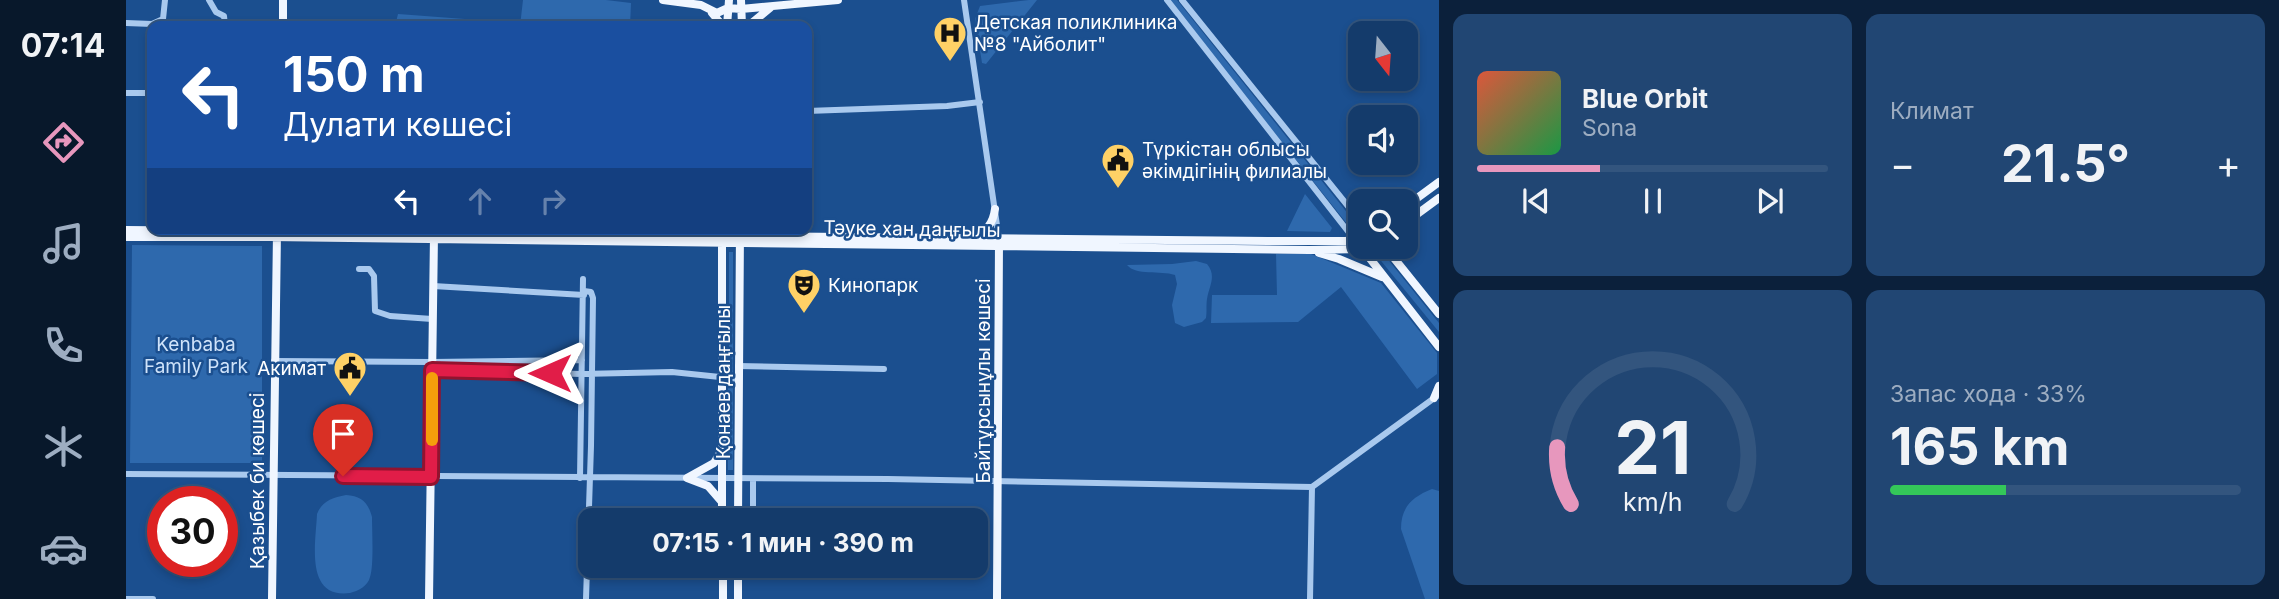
<!DOCTYPE html>
<html lang="ru">
<meta charset="utf-8">
<style>
:root{--surface:#143b6b;--page:#214673;--text:#f1f3f6;--muted:#9dadc1;--line:#33557e;--accent:#e797bd}
body{margin:0;font-family:Inter,sans-serif;background:var(--page);color:var(--text);height:100vh;display:flex;flex-direction:column;font-size:26px;white-space:nowrap}
*{box-sizing:border-box;margin:0}
p{font-size:23px;color:var(--muted)}
.icon{flex:none;width:38px;height:38px;fill:none;stroke:currentColor;stroke-width:2;stroke-linecap:round;stroke-linejoin:round}
.map{position:relative;flex:1;overflow:hidden}
.side{display:flex;flex-direction:column;gap:14px;padding:14px;background:#0b203b;width:840px}
.side>*{flex:none}
.guide{position:absolute;left:21px;top:21px;width:665px;height:214px;border-radius:14px;box-shadow:0 4px 10px #0003,0 0 0 2px var(--line);background:#1a4fa0;color:#fff;overflow:hidden}
.needle{width:46px;rotate:163deg}
.controls{position:absolute;left:1222px;top:21px;display:grid;gap:14px}
.controls a{display:grid;place-items:center;width:70px;height:70px;border-radius:14px;background:var(--surface);box-shadow:0 4px 10px #0003,0 0 0 2px var(--line);font-size:35px}
.speed{position:absolute;left:21px;top:486px;display:flex;gap:14px;font-size:35px;font-weight:700;text-align:center}
.speed>*{display:grid;place-content:center;width:91px;height:91px;border-radius:50%;background:var(--surface);box-shadow:0 4px 10px #0003,0 0 0 2px var(--line);line-height:1}
.speed .limit{border:10px solid #d22;background:#fff;color:#111}
.pin{position:absolute;display:grid;place-items:center;width:60px;height:60px;color:#fff;margin:-72px -30px;border-radius:50% 50% 50% 0;rotate:-45deg;box-shadow:0 0 7px #0007}
.pin .icon{rotate:45deg}
.me{position:absolute;width:77px;margin:-38px;rotate:270deg;stroke-linejoin:round;filter:drop-shadow(0 0 5px #0008)}
.turn{display:flex;align-items:center;gap:24px;height:147px;padding:0 21px;font-size:32px}
.turn .icon{width:91px;height:91px;stroke-width:2.5}
.turn b{display:block;font-size:49px;line-height:60px}
.lanes{display:flex;align-items:center;height:66px;padding:0 21px;background:#0003;justify-content:center;gap:35px;direction:ltr}
.lanes .off{opacity:.35}
.big{font-size:52px;font-weight:700;line-height:1.1}
.side .tile{flex:1;display:flex;flex-direction:column;justify-content:center;gap:10px;min-width:0;padding:0 24px;border-radius:14px;background:var(--page)}
.side .dial{align-items:center;gap:0}
.dial svg{height:182px;overflow:visible;fill:none;stroke:var(--line);stroke-width:7;stroke-linecap:round;text-anchor:middle}
.dial text{fill:var(--text);stroke:none}
.song{display:flex;align-items:center;gap:21px}
.cover{width:84px;height:84px;border-radius:10px;background:linear-gradient(135deg,hsl(10 70% 55%),hsl(140 70% 35%))}
.played{height:7px;border-radius:4px;background:linear-gradient(90deg,var(--accent) 35%,var(--line) 35%)}
.keys{display:flex;justify-content:space-around;direction:ltr}
.heat{display:flex;justify-content:space-between;align-items:center;font-size:38px;direction:ltr}
.charge{height:10px;border-radius:5px;background:linear-gradient(90deg,#34c759 33%,var(--line) 0)}
.side .tiles{flex:1;display:grid;gap:14px;grid-template-columns:repeat(2,1fr)}
.trip{position:absolute;left:452px;top:508px;width:410px;height:70px;border-radius:14px;background:var(--surface);box-shadow:0 4px 10px #0003,0 0 0 2px var(--line);font-weight:700;line-height:70px;text-align:center}
main{display:flex;flex:1;min-height:0}
.tab-bar{display:flex;flex-direction:column;width:126px;justify-content:space-around;align-items:center;background:#08182b;color:var(--muted)}
.tab-bar .icon{width:49px;height:49px}
.tab-bar .on{color:var(--accent)}
.tab-bar b{font-size:32px;color:var(--text)}
.map>svg:first-child{display:block}
</style>
<main>
<nav class="tab-bar">
<b>07:14</b>
<svg class="icon on" aria-label="directions" viewBox="0 0 24 24"><path d="M12 3l9 9-9 9-9-9zM9 14v-3h6M13 9l2 2-2 2"/></svg>
<svg class="icon" aria-label="music" viewBox="0 0 24 24"><path d="M9 18V5l10-2v13"/><circle cx="6" cy="18" r="3"/><circle cx="16" cy="16" r="3"/></svg>
<svg class="icon" aria-label="phone" viewBox="0 0 24 24"><path d="M5 4h4l2 5-3 2q2 4 5 5l2-3 5 2v4C11 20 4 13 5 4z"/></svg>
<svg class="icon" aria-label="climate" viewBox="0 0 24 24"><path d="M12 3v18M4 7l16 10M4 17L20 7"/></svg>
<svg class="icon" aria-label="car" viewBox="0 0 24 24"><path d="M5 17H2v-5l4-1 3-4h7l3 4 3 1v5h-3M9 17h6M6 11h13"/><circle cx="7" cy="17" r="2"/><circle cx="17" cy="17" r="2"/></svg>
</nav>
<div class="map">
<svg width="1313" height="599" viewBox="0 0 1313 599">
<rect width="100%" height="100%" fill="#1b4f8f"/>
<path fill="#2e69ad" d="M397,0H480L505,3L504,26H394Z
M903,0H911L860,64L856,63L849,19L854,6Z
M1043,0H1051L1227,220L1222,225Z
M272,14L339,19V26H269Z
M1179,194L1206,228L1204,232L1161,231Z
M6,245L136,246V463H4Z
M1252,247L1313,323V332L1247,251Z
M603,252H607V374H603Z
M1150,254H1185L1255,283L1311,353V374L1291,389L1215,287L1172,322L1085,323L1086,295H1151Z
M1070,261L1081,264C1091,276 1083,286 1081,299C1080,306 1081,312 1080,318L1076,322L1058,327L1049,323L1046,305L1051,284L1049,275C1034,270 1010,276 1001,265L1046,264Z
M602,382H607V470H602Z
M1306,489L1313,491V599H1299L1275,529C1275,507 1286,497 1306,489Z
M220,495C235,496 242,502 246,517C246,530 248,566 244,577C242,586 232,591 224,593C178,599 190,541 191,514C196,501 206,498 220,495Z"/>
<g fill="none" stroke-linecap="round" stroke-linejoin="round">
<path stroke="#a9c9ee" stroke-width="6" d="M83,0L90,12L98,16L99,26
M838,0L873,239
M1041,0L1228,239
M1056,0L1234,221
M0,23L26,24L37,19L39,0
M0,93H26
M681,111L821,106L854,102
M233,269H243L248,276L249,311L264,316L306,319
M307,286L458,295
M458,291L465,292L467,298L465,446L460,599
M148,361L306,362L456,360
M612,366L758,369
M306,370L455,374L546,372L613,379
M0,474L762,479L1186,487L1311,396
M454,478L457,279
M627,479V520
M0,599H27
M1184,599L1186,487"/>
<path stroke="#f0f6ff" stroke-width="8" d="M157,0V26
M537,0L575,5L591,13L602,8L615,9L712,0
M615,0L616,26
M586,13L597,26
M601,26L603,0
M622,26L644,8
M1279,207L1313,182
M1279,223L1313,198
M0,230L1142,241H1220L1234,236
M0,237H144L1183,250L1236,249L1241,247
M847,238C860,230 867,225 869,209
M1235,247L1313,347
M1259,247L1313,314
M1193,253L1213,259L1256,277
M1308,398L1313,386
M594,453L588,463L561,478L582,486L595,501
M596,520V229
M612,520L614,229
M597,565V599
M612,565V599
M146,599L151,232
M303,599L308,235
M871,599L873,242"/>
</g>
<g fill="none" stroke-linecap="round" stroke-linejoin="round">
<defs>
<path id="route" d="M217,476L305,477L306,370L424,373"/>
</defs>
<use href="#route" stroke="#92132f" stroke-width="18"/>
<use href="#route" stroke="#e11d48" stroke-width="12"/>
<path stroke="#f59e0b" stroke-width="12" d="M306,440V378"/>
</g>
<defs>
<symbol id="hospital-pin" viewBox="-11 -11 22 30"><path d="M0 17L-7.5 6A9.5 9.5 0 1 1 7.5 6Z" fill="#ffd166" stroke="#1b4f8f"/><path d="M-5-5h3v3.5h4V-5h3V5h-3V1.5h-4V5h-3Z" fill="#111"/></symbol>
<symbol id="civic-pin" viewBox="-11 -11 22 30"><path d="M0 17L-7.5 6A9.5 9.5 0 1 1 7.5 6Z" fill="#ffd166" stroke="#1b4f8f"/><path d="M-.6-6.5H3V-4.5H.6V-3L4-1V1h2V6H-6V1h2V-1L-.6-3ZM-1.2 2.5V6h2.4V2.5Z" fill="#111"/></symbol>
<symbol id="theatre-pin" viewBox="-11 -11 22 30"><path d="M0 17L-7.5 6A9.5 9.5 0 1 1 7.5 6Z" fill="#ffd166" stroke="#1b4f8f"/><path d="M-5-5.5Q0-4 5-5.5V0Q5 5 0 6Q-5 5-5 0ZM-3.3-2.5H-1v1.5H-3.3ZM1-2.5H3.3v1.5H1ZM-2.8 1Q0 5.5 2.8 1Z" fill="#111"/></symbol>
</defs>
<g fill-rule="evenodd">
<use href="#hospital-pin" x="805" y="14" width="38" height="52"/>
<use href="#civic-pin" x="973" y="141" width="38" height="52"/>
<use href="#theatre-pin" x="659" y="266" width="38" height="52"/>
<use href="#civic-pin" x="205" y="349" width="38" height="52"/>
</g>
<g text-anchor="middle" dominant-baseline="central" stroke-width="5" stroke-linejoin="round" paint-order="stroke">
<g font-size="19" fill="#fff" stroke="#1b4f8f" text-anchor="start">
<text x="848" y="22">Детская поликлиника<tspan x="848" dy="22">№8 "Айболит"</tspan></text>
<text x="1016" y="149">Түркістан облысы<tspan x="1016" dy="22">әкімдігінің филиалы</tspan></text>
<text x="702" y="285">Кинопарк</text>
<text x="200" y="368" text-anchor="end">Акимат</text>
</g>
<g font-size="19" fill="#fff" stroke="#1b4f8f">
<text transform="translate(786 229) rotate(1)">Тәуке хан даңғылы</text>
<text transform="translate(857 381) rotate(-90)">Байтұрсынұлы көшесі</text>
<text transform="translate(597 382) rotate(-90)">Қонаев даңғылы</text>
<text transform="translate(131 481) rotate(-90)">Қазыбек би көшесі</text>
</g>
<g font-size="19" fill="#cfe3fa" stroke="#1b4f8f">
<text x="70" y="344">Kenbaba<tspan x="70" dy="22">Family Park</tspan></text>
</g>
</g>
</svg>
<div class="controls">
<a><svg class="needle" viewBox="-14 -14 28 28"><path d="M0-13l5 13h-10z" fill="#e53935"/><path d="M0 13l5-13h-10z" fill="#9dadc1"/></svg></a>
<a><svg class="icon" aria-label="sound" viewBox="0 0 24 24"><path d="M4 9h4l5-4v14l-5-4H4zM17 9q2 3 0 6"/></svg></a>
<a><svg class="icon" aria-label="search" viewBox="0 0 24 24"><circle cx="10" cy="10" r="6"/><path d="M15 15l6 6"/></svg></a>
</div>
<div class="speed"><div class="limit">30</div></div>
<div class="pin" style="left:217px;top:476px;background:#d93025"><svg class="icon" aria-label="arrive" viewBox="0 0 24 24"><path d="M6 21V4h12l-3 4 3 4H6"/></svg></div>
<svg class="me" style="left:424px;top:373px" viewBox="-20 -20 40 40"><path d="M0-17L14 15 0 8-14 15z" fill="#e11d48" stroke="#fff" stroke-width="4"/></svg>
<div class="trip">07:15 · 1 мин · 390 m</div>
<div class="guide">
<div class="turn"><svg class="icon" aria-label="left" viewBox="0 0 24 24"><path d="M17 20v-9H6M10 6l-5 5 5 5"/></svg><div><b>150 m</b>Дулати көшесі</div></div>
<div class="lanes"><svg class="icon" aria-label="left" viewBox="0 0 24 24"><path d="M17 20v-9H6M10 6l-5 5 5 5"/></svg><svg class="icon off" aria-label="ahead" viewBox="0 0 24 24"><path d="M12 20V5M6 11l6-6 6 6"/></svg><svg class="icon off" aria-label="right" viewBox="0 0 24 24"><path d="M7 20v-9h11M14 6l5 5-5 5"/></svg></div>
</div>
</div>
<section class="side">
<div class="tiles">
<div class="tile">
<div class="song"><i class="cover"></i><div><b>Blue Orbit</b><p>Sona</p></div></div>
<div class="played"></div>
<div class="keys"><svg class="icon" aria-label="previous" viewBox="0 0 24 24"><path d="M18 5L8 12l10 7zM5 5v14"/></svg><svg class="icon" aria-label="pause" viewBox="0 0 24 24"><path d="M8 5v14M16 5v14"/></svg><svg class="icon" aria-label="next" viewBox="0 0 24 24"><path d="M6 5l10 7-10 7zM19 5v14"/></svg></div>
</div>
<div class="tile"><p>Климат</p>
<div class="heat"><a>−</a><b class="big">21.5°</b><a>+</a></div>
</div>
<div class="tile dial"><svg viewBox="0 0 100 80">
<path d="M14 69A42 42 0 1 1 86 69"/>
<path d="M14 69A42 42 0 0 1 8 44" stroke="#e797bd"/>
<text x="50" y="56" font-size="32" font-weight="700">21</text>
<text x="50" y="72" font-size="11">km/h</text>
</svg></div>
<div class="tile"><p>Запас хода · 33%</p><b class="big">165 km</b><div class="charge"></div></div>
</div>
</section>
</main>
